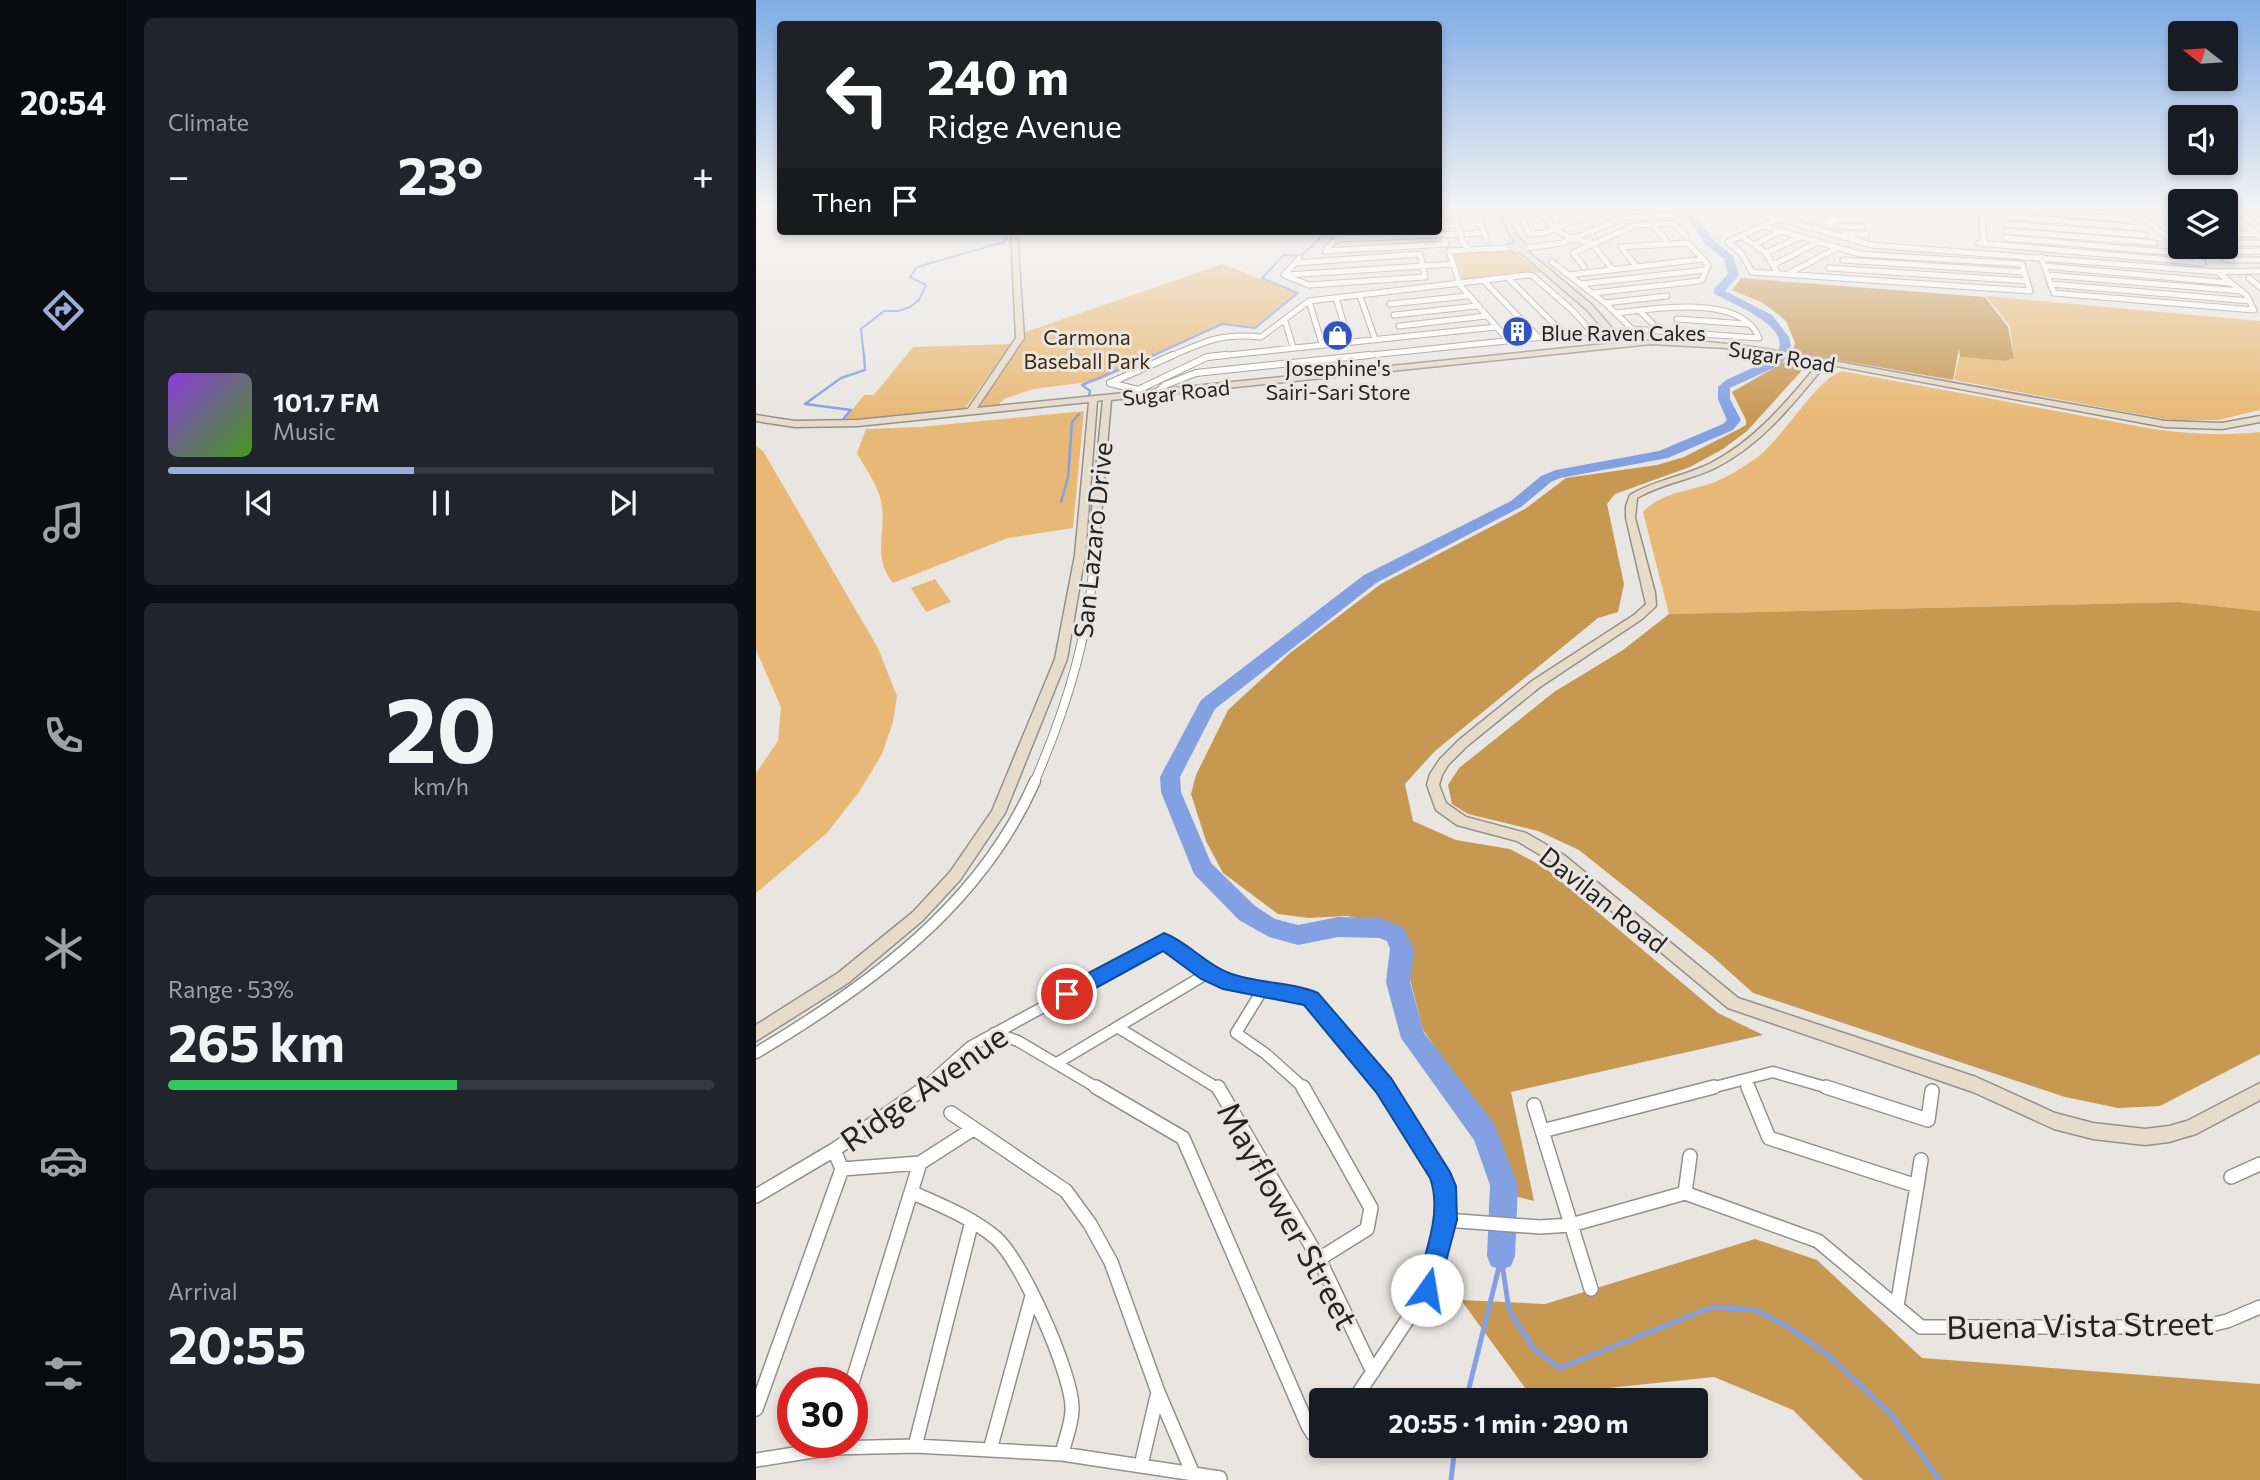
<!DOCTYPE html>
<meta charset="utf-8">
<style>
:root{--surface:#171b24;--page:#20242c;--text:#f1f3f6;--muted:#9ea1a6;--line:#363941;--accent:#9aabe0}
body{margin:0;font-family:Commissioner,sans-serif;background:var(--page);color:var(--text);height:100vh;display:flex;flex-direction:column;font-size:26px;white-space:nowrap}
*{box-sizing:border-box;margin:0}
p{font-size:23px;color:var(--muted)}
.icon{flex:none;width:38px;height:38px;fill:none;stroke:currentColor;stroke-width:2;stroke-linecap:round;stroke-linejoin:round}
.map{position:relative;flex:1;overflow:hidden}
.drawer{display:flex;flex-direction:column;gap:18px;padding:18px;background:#0d0f14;width:630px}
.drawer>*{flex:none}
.top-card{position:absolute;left:21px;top:21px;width:665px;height:214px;border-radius:7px;box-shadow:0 4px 10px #0003;background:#202124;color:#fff;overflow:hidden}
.needle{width:46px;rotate:287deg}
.controls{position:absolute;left:1412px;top:21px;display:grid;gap:14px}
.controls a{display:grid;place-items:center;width:70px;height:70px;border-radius:7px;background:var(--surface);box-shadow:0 4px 10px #0003;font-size:35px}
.speed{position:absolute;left:21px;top:1367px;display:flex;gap:14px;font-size:35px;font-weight:700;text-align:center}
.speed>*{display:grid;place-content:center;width:91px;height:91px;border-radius:50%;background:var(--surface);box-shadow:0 4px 10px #0003;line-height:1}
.speed .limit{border:10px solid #d22;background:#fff;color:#111}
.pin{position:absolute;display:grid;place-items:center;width:60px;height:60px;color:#fff;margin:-30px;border:4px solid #fff;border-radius:50%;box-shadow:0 2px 7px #0007}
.me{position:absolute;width:77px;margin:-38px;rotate:13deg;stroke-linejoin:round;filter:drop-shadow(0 0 5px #0008)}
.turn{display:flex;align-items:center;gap:24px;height:147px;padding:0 35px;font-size:32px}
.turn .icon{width:91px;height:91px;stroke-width:2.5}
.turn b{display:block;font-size:49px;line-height:60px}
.then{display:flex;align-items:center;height:66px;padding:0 35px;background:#0003;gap:14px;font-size:26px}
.big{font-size:52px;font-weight:700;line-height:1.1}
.drawer .widget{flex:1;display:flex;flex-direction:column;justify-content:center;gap:10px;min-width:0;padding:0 24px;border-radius:10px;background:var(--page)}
.drawer .dial{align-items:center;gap:0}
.dial b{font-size:91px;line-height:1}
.song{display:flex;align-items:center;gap:21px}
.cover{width:84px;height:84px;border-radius:10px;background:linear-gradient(135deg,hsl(270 70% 55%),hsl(100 70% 35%))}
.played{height:7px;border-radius:4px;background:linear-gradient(90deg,var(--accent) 45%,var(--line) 45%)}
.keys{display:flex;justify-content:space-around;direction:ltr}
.heat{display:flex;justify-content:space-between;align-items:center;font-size:38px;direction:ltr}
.charge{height:10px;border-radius:5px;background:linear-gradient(90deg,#34c759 53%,var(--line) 0)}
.trip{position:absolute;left:553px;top:1388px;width:399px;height:70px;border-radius:7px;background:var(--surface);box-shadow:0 4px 10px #0003;font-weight:700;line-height:70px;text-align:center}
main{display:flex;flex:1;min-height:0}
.menu{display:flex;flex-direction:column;width:126px;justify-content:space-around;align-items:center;background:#090b0e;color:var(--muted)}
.menu .icon{width:49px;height:49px}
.menu .current{color:var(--accent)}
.menu b{font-size:32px;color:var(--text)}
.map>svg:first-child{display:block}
</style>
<main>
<nav class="menu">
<b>20:54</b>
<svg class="icon current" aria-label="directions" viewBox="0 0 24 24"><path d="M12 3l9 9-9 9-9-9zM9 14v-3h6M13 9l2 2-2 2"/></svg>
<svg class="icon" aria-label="music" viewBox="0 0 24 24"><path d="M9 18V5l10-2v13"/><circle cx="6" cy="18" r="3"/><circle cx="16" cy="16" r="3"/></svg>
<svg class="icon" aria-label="phone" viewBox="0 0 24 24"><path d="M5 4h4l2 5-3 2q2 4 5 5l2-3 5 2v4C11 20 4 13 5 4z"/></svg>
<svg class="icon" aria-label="climate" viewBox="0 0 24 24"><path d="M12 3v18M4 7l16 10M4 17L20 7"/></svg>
<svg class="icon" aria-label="car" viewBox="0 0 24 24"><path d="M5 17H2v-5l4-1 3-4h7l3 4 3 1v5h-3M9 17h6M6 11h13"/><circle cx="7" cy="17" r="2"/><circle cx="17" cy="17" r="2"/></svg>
<svg class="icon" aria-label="filters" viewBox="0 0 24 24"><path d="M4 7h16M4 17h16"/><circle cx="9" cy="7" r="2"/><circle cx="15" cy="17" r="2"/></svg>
</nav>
<section class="drawer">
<div class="widget"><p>Climate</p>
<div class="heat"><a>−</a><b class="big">23°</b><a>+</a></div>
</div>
<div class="widget">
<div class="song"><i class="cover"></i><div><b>101.7 FM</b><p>Music</p></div></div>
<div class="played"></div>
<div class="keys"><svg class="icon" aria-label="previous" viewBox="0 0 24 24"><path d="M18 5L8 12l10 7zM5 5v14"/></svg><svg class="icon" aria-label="pause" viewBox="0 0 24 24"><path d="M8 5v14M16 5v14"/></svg><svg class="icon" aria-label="next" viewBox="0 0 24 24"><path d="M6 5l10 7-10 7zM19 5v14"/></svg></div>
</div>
<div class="widget dial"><b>20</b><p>km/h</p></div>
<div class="widget"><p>Range · 53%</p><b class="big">265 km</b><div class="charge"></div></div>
<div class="widget"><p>Arrival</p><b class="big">20:55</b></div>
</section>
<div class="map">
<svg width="1504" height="1480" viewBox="0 0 1504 1480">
<rect width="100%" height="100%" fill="#e9e6e2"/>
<path fill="#e8b976" d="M747,250L760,253L785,272L708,283L698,253Z
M466,264L542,293L498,327L466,324L341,381L277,389L248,399L241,407L222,409L267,333Z
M1230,296L1504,321V410L1462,420H1414L1198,380L1203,357L1251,361L1258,358L1254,326Z
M255,344L208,410L88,420L108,395H118L157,347Z
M1086,371L1397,429C1434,434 1468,436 1504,432V611L1423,602L913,614L887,512C904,493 933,491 956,483C971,478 987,467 999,459C1027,439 1061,378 1086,371Z
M328,411L317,528L252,538L137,583C114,554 133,529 124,497C120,482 108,467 101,453L110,429L164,427Z
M0,446L7,451L122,648L141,696L137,722L126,754L103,792L71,833L0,893V773L22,741L25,707L0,650Z
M179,579L195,602L170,612L155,588Z"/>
<path fill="#c79852" d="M985,278L1229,297L1252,327L1258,358L1250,361L1204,357L1203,348L1197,380L1036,352L1039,343L1030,321L1022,314L1005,302L976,290Z
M1032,360L1046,363L1050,366L991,431L967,449L934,467L859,494L851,504L868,584L862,612L842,618L679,751L649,784L657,821L700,840L754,849L788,867L962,1013L1007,1035L755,1092L778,1201L755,1195L736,1130L667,1030L654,979L656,948L646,927L591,916L552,918L522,914L467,873L450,841L435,794L440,775L472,710L534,653L625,584L769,509L810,478L901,465L928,457L983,429L990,425V420L976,392Z
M1423,602L1504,611V1054L1404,1106L1362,1108L1309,1097L997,993L957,957L823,850L782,831L712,814L696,804L692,785L703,768L798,692L867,650L913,614Z
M999,1239L1061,1260L1166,1358L1504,1384V1480H1107L1037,1410L958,1377L775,1396L705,1300L789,1304Z"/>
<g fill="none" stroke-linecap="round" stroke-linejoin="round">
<path stroke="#83a0e3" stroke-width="2" d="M597,237H600L603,231
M108,357L105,329L128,311H142L154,307L163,300L170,285L154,277L161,267L248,242L251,236
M394,357L466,324L499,328L542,293L506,278L528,255L545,256L566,236L586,237"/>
<path stroke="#83a0e3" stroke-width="2.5" d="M333,396L334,391L326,385L398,355
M88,418L95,410L49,404L85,378L109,370L108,355
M305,502L312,477L316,422L323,414"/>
<path stroke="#83a0e3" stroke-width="5" d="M745,1256L753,1310L777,1348L804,1368L956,1307L999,1310L1031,1326L1072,1355L1134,1413L1184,1480
M710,1400L745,1259
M695,1480L699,1446"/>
<path fill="#83a0e3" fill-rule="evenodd" d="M926,210H936L957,240L977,256L983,275L969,291L1016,315L1033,337L1035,346L1026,364L974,388V399L985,420L977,430L912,458L804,478L795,482L765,507L620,583L459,709L424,777L425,792L455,863L499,906L519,919L542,925L582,917L624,918L647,927L658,949L654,982L668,1033L738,1123L762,1185L759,1256L755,1266L745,1270L735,1266L731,1256L734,1185L718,1140L645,1038L630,982L634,949L631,941L623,938L582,937L542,945L513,937L483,920L438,874L405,792L404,777L445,700L608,575L755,501L785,476L800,470L903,451L967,424L971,420L962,399V387L970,380L1018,358C1044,327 975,305 958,293V289L972,274L968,259L949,244Z"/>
<defs>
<path id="street-far4" d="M697,210L706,242L713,249
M719,210L731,240
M763,210L773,234L788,233L843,210
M784,210C796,232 813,239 837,244
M809,210L815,221
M1027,210L1085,226L1107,227
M1044,210L1101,212
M1336,210L1382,215L1424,246
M1406,210L1424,225
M1489,210L1504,221
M1270,211L1365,219
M1470,211L1504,237
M1248,216L1377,227
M682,217L699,216
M1072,219L1104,220
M896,224L909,239
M1249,224L1388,235
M682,226L701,225
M1007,226L1104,254L1266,264L1274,291L996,272L986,254L972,242L1022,219
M1470,226L1488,225
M1250,231L1399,243
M1088,234H1110
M1470,234H1499
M687,235L690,244L569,251L578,241L584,239L728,233
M985,236L1010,253L1022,274
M1250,238L1410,252
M834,241L857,270
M1223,243L1447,263
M1470,243H1504
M999,244L1025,231
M1228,244L1226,216L1251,215
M865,247L881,267
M1425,247L1445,261
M1452,247L1471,260H1504
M752,248L693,251L704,285L752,340
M771,248L806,243L868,218L969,211L1003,213L1116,245L1462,272L1504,271
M1459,252L1504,251
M1010,253L1044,237
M664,254L669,277L553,285L528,275L539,263Z
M1285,257L1298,293L1498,310L1491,296L1462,272
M1087,260L1268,272
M796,262L849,303L876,329L1003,338
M539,263L543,258
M1017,265L1062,242
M1289,266L1474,283
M828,267L817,253L880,225L917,223L931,237
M1073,268L1271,281
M1032,274L1081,248
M531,275L697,264
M813,275L947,259
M1292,275L1485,291
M752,278L809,335
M1493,278L1504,287
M729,282L782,337
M825,284L949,270
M1294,284L1494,301
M837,293L943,281L946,280L952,265L932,243L865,247
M604,296L619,339
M580,298L593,341
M553,301L566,344
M849,303L911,296
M634,304L711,296
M884,311L904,331
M860,313C898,309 986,293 1003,338
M638,315L721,306
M921,319L991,324
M529,321L537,347
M643,326L730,316
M413,357C450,341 464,333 505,337L553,301L771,275L777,276L816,310L836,332
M453,357L740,327
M596,357L836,332"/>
<path id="street-far3" d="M354,383L417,355
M354,383L382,390L451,357L470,355
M398,395L409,385L440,373L613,355
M338,544L339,529"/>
<path id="street-far2" d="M278,783C312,705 336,626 339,542"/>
<path id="street-far1" d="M507,989L480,1033L510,1054L549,1089
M361,1027L463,1089
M238,1033L262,1041L343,1089
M0,1053C114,985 224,906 279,781
M301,1063L452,973
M990,1081L993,1089
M167,1089L214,1047L408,941L452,973L474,983L556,999L630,1089
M951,1089L1017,1072L1076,1089"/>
<path id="street" d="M340,1087L427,1138L552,1426L557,1434L565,1436
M462,1087L563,1259L617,1372
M547,1087L615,1208L611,1229L563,1259
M992,1087L1013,1138L1161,1186L1141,1306
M1070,1087L1172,1120L1176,1091
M778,1105L835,1289
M195,1113L310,1191L334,1224L355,1262L402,1392L437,1474
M786,1131L958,1087
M86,1169L164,1163L217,1129
M1475,1177L1504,1164
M1161,1186L1165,1160
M155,1192C184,1205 215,1217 240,1238C266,1261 315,1371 316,1407C317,1422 309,1439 306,1454
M929,1193L934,1156
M0,1196L78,1150L170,1087
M689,1220L784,1227L815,1225L929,1193L1062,1241L1165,1327H1446L1471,1321L1504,1307
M96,1383L164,1163
M598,1400L671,1290L689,1220L688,1186L683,1172L629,1087
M0,1409L86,1169L78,1150
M159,1446L216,1221
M234,1450L276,1296
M0,1460L76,1448L159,1446L306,1454L464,1478
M385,1465L402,1392"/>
<path id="secondary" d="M742,210H748L761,236L774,248L770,250L836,305L868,342C952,334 1038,354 1121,369C1217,387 1313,404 1409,421L1466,423L1504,416V422L1466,429L1409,427L1070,364C1038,403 1006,444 961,467C936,480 906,483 881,498L879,518L899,593L900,605L899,607L886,619L784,687L711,746L692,765L686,775L683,785L690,803L710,817L770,833L808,855L982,998L1220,1077L1299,1113L1337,1123L1389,1129L1413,1126L1431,1121L1504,1083V1100L1440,1134L1413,1142L1389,1145L1337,1139L1298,1129L1217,1092L972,1008L798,863L761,841L701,825L680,810L671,785L674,774L684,759L703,740L776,681L878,615L890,604L870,518V506L874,495C899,480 929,476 955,463C1000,440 1031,401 1063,363L970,348L895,344L355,400L344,529L339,532L334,529L347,400L341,401L329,555L311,659L249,813L204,880L167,920L92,983L0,1041V1025L82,973L157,912L194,872L236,811L299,659L319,555L333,402L102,426L39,427L0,421V415L39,421L102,420L212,409L260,338L255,231H261L268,338L221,408L860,343L830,309L764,252L760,253L750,248V246L760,242L755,237Z"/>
</defs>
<use href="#street-far4" stroke="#94918d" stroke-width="7"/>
<use href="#street-far3" stroke="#94918d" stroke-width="8"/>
<use href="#street-far2" stroke="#94918d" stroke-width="10"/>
<use href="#street-far1" stroke="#94918d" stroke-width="13"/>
<use href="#street" stroke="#94918d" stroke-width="16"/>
<use href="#secondary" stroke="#94918d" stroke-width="3"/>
<use href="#street-far4" stroke="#fff" stroke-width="5"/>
<use href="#street-far3" stroke="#fff" stroke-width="6"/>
<use href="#street-far2" stroke="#fff" stroke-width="8"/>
<use href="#street-far1" stroke="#fff" stroke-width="10"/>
<use href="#street" stroke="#fff" stroke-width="13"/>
<use href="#secondary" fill="#e7dbc9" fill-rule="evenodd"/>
</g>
<linearGradient id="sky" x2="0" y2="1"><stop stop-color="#7face6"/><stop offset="0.5" stop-color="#f5f4f2"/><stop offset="1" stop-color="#f5f4f2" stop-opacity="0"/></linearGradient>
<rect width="1504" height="417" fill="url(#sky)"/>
<path fill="#1a73e8" stroke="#114b97" stroke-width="2" d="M408,933C432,942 449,964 473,973C501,984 534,981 562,993L635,1078L694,1172L700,1186L701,1220L680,1299L671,1303L663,1299L659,1290C668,1256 687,1213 674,1178L620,1092L548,1005L467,989L445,979L407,951L318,1000L311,1003L304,1000L301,994L304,988Z"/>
<defs>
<symbol id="building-disc" viewBox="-11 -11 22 22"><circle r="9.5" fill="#3054c4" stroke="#e9e6e2"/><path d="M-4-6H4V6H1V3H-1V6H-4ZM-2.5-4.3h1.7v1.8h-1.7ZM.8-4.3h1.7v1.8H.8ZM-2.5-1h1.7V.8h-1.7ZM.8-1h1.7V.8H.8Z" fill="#fff"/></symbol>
<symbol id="shop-disc" viewBox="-11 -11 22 22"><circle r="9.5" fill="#3054c4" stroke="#e9e6e2"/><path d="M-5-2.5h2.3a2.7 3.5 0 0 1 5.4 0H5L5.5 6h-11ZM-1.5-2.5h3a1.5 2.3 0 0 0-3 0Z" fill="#fff"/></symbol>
</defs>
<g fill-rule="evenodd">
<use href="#building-disc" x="744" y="314" width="35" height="35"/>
<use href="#shop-disc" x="564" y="318" width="35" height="35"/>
</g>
<g text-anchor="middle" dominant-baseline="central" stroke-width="6" stroke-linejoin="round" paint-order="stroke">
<g font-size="21" fill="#252422" stroke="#e9e6e2" text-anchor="start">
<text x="785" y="332">Blue Raven Cakes</text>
<text x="582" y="367" text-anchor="middle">Josephine's<tspan x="582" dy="24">Sairi-Sari Store</tspan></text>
</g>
<g font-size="21" fill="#3e2b0b" stroke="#e9e6e2">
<text x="331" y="336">Carmona<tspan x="331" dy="24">Baseball Park</tspan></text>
</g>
<g font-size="21" fill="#252422" stroke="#e9e6e2">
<text transform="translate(1026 356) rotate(9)">Sugar Road</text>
<text transform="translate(420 392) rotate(-6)">Sugar Road</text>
</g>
<g font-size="26" fill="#252422" stroke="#e9e6e2">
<text transform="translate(336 540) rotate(-84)">San Lazaro Drive</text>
<text transform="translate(848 899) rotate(38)">Davilan Road</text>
</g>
<g font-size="32" fill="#252422" stroke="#e9e6e2">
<text transform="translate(167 1087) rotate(-35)">Ridge Avenue</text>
<text transform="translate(533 1215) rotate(61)">Mayflower Street</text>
<text transform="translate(1324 1324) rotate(-1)">Buena Vista Street</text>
</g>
</g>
</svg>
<div class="controls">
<a><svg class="needle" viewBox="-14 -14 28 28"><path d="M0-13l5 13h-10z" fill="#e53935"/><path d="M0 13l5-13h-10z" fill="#9ea1a6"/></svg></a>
<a><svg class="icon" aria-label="sound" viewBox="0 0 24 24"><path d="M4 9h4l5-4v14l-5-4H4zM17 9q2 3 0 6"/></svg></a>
<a><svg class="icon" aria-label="layers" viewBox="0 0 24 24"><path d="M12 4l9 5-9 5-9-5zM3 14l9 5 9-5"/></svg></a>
</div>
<div class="speed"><div class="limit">30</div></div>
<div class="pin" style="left:311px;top:994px;background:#d93025"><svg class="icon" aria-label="arrive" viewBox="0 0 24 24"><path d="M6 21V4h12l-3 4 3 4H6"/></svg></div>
<svg class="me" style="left:671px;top:1290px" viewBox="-20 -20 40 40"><circle r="19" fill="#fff"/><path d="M0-13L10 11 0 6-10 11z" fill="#1a73e8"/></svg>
<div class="trip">20:55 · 1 min · 290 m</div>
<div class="top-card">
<div class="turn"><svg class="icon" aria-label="left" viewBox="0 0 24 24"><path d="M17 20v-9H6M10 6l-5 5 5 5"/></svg><div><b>240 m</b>Ridge Avenue</div></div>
<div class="then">Then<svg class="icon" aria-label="arrive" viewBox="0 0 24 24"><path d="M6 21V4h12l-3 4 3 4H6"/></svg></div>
</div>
</div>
</main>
